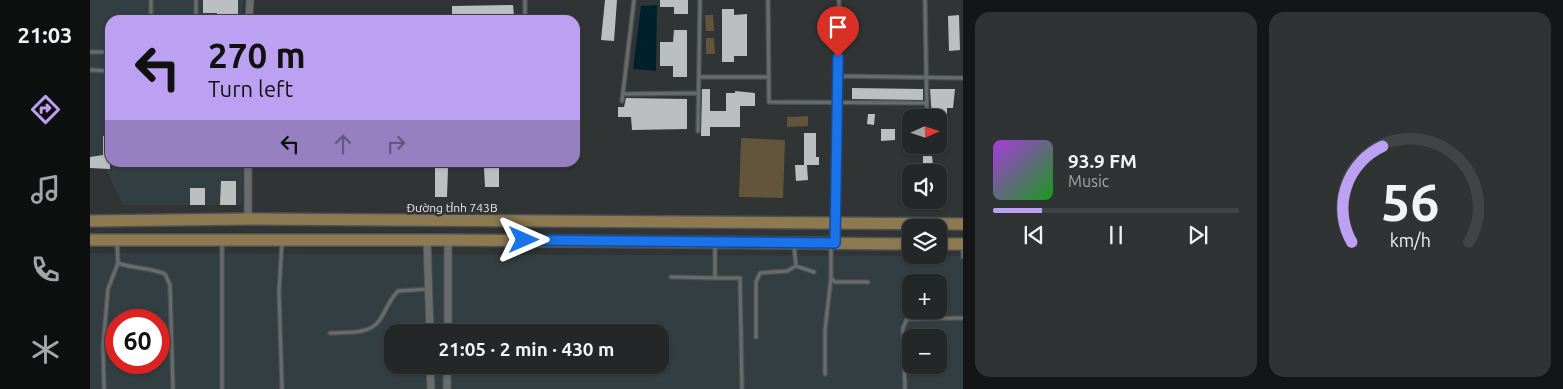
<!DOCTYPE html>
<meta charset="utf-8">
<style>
:root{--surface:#242728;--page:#303334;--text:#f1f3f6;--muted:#a3a5a8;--line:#414445;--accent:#bca0f2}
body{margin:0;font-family:Ubuntu,sans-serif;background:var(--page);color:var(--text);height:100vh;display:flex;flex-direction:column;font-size:19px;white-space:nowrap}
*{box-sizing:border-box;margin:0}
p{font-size:16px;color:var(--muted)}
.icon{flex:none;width:28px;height:28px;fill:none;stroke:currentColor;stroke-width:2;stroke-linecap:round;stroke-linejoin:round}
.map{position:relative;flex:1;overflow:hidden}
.side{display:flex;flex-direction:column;gap:12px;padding:12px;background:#141516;width:600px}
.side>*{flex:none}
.hud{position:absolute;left:15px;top:15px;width:475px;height:152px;border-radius:15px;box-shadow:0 1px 4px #0004,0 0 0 1px var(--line);background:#bca0f2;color:#111;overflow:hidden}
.needle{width:32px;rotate:87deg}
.fabs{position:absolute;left:812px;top:109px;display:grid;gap:10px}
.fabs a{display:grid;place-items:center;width:45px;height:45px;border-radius:10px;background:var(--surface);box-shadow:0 1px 4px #0004,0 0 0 1px var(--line);font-size:25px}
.speed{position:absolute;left:15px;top:309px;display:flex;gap:10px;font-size:25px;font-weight:700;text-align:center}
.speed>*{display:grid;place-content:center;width:65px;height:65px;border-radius:50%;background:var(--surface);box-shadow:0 1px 4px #0004,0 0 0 1px var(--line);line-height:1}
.speed .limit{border:8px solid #d22;background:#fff;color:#111}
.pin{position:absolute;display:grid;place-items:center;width:42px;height:42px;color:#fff;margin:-51px -21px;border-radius:50% 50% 50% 0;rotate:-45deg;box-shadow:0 0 5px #0007}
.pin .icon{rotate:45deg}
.me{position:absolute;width:55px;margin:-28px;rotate:90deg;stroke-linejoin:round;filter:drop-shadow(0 0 4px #0008)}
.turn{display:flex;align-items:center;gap:18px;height:105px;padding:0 20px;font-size:22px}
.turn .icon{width:65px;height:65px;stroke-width:2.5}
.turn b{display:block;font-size:35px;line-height:42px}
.lanes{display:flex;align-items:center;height:48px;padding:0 20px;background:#0003;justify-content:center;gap:25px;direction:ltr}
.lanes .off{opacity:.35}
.side .card{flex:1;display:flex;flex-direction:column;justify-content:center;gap:8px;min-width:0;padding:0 18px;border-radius:15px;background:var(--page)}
.side .dial{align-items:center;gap:0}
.dial svg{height:130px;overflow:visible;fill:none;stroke:var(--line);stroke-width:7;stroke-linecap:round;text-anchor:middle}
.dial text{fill:var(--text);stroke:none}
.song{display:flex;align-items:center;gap:15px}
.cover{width:60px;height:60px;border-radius:8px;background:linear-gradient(135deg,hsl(280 70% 55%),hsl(120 70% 35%))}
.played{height:5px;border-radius:2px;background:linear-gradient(90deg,var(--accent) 20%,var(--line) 20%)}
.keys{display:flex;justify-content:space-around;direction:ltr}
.side .tiles{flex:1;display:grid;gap:12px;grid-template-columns:repeat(2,1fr)}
.trip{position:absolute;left:294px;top:324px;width:285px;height:50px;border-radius:15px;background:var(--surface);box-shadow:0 1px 4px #0004,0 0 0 1px var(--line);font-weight:600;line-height:50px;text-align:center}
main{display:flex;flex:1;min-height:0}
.tab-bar{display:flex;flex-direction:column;width:90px;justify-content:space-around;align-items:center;background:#0e1010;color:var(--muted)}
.tab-bar .icon{width:35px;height:35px}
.tab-bar .on{color:var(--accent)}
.tab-bar b{font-size:22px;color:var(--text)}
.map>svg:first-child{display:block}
</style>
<main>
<nav class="tab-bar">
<b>21:03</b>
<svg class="icon on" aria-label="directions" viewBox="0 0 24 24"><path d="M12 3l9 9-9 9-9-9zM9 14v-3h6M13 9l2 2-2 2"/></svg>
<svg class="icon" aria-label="music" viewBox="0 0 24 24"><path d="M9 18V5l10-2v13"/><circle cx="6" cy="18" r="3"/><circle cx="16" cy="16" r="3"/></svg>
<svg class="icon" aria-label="phone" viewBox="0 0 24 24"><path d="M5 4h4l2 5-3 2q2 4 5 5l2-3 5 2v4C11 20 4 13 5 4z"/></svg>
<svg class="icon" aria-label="climate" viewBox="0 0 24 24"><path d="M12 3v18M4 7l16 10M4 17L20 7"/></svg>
</nav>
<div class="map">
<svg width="873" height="389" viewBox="0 0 873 389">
<rect width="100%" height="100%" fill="#303435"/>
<path fill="#333e42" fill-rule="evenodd" d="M0,0H153V20H20V162L153,163L152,205H33L13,163H0Z
M0,253L873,256V389H0ZM821,282H849V310H821ZM26,320H69V362H26ZM302,332H570V365H302ZM821,338H849V365H821Z"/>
<path fill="#62553c" d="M615,15H623L624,31H616Z
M616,38H624L625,54H616Z
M718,116V126L697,127V117Z
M651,138L695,140L693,198L649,197Z"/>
<path fill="#00212c" d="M567,5L566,71L543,69L551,6Z"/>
<path fill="#bbbfc1" d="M113,0H148V20H127V13H113Z
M515,0H527L524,41L511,40Z
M570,0H598V14H584V7H570Z
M423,5L424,16L362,18V6Z
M632,9H644V15L657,14V56H644V62H632Z
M869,15L870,50L859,51L858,16Z
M584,30H597V77H583V66H570V42H583Z
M762,88L831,89H833V100L762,99Z
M612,89H620V111H636V93H645V91L665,93V106H650V127H620V136H611Z
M840,89H865L863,108H857V119L842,118Z
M536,98L597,99V129L542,130L541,117H528V107H534Z
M778,114H785L784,125L777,124Z
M791,129H805V140L791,141Z
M714,133H726V157H729V165H717L718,180L706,181L705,165H714Z
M13,136L20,137V169L0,168V157L13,155Z
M833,156H842L843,165H833Z
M345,162H443V168H409V187H395L394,168H358L357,197H345Z
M131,181H146V205H130Z
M100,188H115V205H100Z"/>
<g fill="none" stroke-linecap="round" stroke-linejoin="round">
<defs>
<path id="lane" d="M678,0L679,102L837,103
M835,0L837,118
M61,20V0
M106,20V0
M435,20V0
M0,52H20
M0,70L20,71
M748,76L873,78
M609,77H679
M533,94L609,93
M532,101L544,0
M608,131L610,0
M838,145V152
M745,220L749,0
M132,242V389
M192,242L189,292L192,389
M27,243L28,263C43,269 60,267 75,274L80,285L83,389
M625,245V278H650L652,389
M741,246V278L745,282H778
M873,247V257
M706,266L724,272
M581,277L625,278
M240,333C255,332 279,335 289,321C296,311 299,300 308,291L338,289
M666,337V282L670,273L697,271L706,266L704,246
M735,374V330L741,278
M14,389L13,346L18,289L28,263
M815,389L813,328L817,319L873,318"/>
<path id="street" d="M159,20L160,0
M158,219V162
M337,240L340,332
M358,332V240
M340,365L341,389
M357,389V365"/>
<path id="secondary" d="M745,243V223"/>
<path id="primary" d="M0,221L158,219L873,224
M0,240H358L821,244
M849,244H873"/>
</defs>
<use href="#lane" stroke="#4e5153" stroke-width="5.5"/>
<use href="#street" stroke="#4e5153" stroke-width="9"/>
<use href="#secondary" stroke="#4e5153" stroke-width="12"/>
<use href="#primary" stroke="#4e5153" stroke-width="14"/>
<use href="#lane" stroke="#676c6d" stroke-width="3"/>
<use href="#street" stroke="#676c6d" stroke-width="7"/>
<use href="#secondary" stroke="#7a735f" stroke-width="10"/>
<use href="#primary" stroke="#8d7a51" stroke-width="11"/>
</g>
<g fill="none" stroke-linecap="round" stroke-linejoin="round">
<defs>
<path id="route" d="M434,240L745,243L748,57"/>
</defs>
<use href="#route" stroke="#114b97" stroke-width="12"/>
<use href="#route" stroke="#1a73e8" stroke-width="9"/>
</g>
<g text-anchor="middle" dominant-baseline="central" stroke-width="5" stroke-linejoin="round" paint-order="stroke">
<g font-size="12" fill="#e9eced" stroke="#303435">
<text x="362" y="207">Đường tỉnh 743B</text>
</g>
</g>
</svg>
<div class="fabs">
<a><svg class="needle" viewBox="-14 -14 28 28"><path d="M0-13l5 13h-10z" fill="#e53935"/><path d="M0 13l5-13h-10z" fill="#a3a5a8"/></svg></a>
<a><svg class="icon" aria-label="sound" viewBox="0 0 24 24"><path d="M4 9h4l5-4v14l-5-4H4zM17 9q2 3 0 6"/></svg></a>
<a><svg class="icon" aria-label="layers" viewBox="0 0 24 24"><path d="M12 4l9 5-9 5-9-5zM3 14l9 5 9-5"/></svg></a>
<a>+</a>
<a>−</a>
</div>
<div class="speed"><div class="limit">60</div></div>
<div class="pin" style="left:748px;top:57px;background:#d93025"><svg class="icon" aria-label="arrive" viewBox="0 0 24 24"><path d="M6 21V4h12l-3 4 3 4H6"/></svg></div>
<svg class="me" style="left:434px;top:240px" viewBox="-20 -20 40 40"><path d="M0-17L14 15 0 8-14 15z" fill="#1a73e8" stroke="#fff" stroke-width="4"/></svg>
<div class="trip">21:05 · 2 min · 430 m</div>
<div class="hud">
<div class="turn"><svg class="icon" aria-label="left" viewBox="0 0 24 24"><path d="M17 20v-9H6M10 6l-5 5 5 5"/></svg><div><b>270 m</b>Turn left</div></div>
<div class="lanes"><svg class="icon" aria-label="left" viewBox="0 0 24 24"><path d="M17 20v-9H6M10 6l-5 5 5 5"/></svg><svg class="icon off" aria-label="ahead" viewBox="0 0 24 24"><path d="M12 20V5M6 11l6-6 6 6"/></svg><svg class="icon off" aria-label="right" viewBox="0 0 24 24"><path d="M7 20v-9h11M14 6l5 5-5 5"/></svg></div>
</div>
</div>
<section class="side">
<div class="tiles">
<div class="card">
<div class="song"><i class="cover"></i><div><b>93.9 FM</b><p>Music</p></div></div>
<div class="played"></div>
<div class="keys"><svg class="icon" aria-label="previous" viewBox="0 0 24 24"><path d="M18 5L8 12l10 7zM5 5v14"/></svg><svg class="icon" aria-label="pause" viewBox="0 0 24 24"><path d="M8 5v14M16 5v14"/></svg><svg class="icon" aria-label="next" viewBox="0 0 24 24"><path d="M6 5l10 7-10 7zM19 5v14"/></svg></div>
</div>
<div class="card dial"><svg viewBox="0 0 100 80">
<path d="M14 69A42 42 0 1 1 86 69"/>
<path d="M14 69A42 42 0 0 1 33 10" stroke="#bca0f2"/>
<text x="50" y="56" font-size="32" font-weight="700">56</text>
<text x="50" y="72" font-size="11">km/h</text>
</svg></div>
</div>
</section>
</main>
